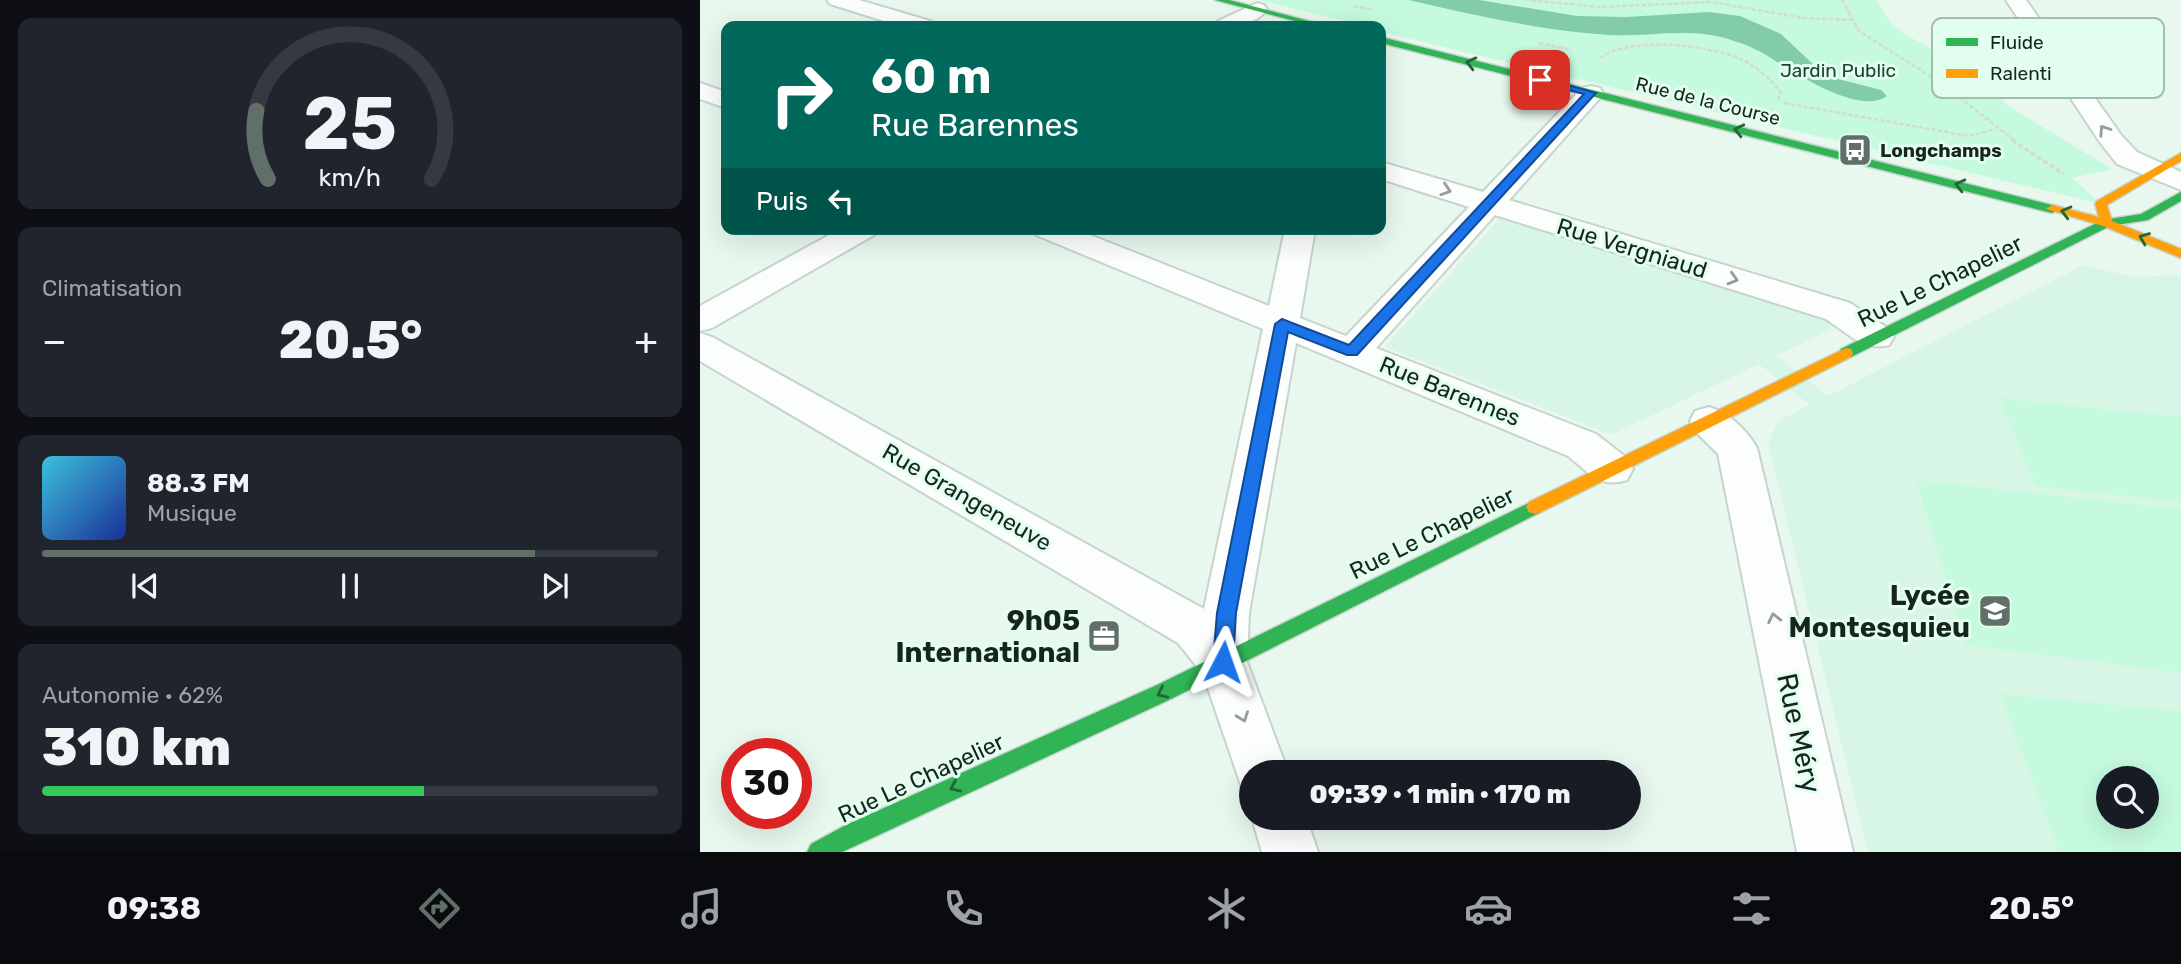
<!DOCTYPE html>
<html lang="fr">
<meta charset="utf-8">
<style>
:root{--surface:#171b24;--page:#20242c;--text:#f1f3f6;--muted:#9ea1a6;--line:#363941;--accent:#606f67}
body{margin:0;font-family:Rubik,sans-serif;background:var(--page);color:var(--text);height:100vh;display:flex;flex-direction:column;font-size:26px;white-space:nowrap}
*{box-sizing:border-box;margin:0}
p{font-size:23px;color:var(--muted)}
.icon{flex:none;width:38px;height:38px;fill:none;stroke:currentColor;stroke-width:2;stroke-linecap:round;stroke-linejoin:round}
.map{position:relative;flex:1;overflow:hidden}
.details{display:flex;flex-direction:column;gap:18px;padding:18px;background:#0d0f14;width:700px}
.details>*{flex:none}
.hud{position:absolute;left:21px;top:21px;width:665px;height:214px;border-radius:14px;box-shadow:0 7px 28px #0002;background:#00695c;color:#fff;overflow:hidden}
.buttons{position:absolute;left:1396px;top:766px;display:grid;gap:14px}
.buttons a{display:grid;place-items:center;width:63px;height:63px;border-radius:50%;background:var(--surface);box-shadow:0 7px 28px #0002;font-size:35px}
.speed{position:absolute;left:21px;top:738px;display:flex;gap:14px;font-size:35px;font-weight:700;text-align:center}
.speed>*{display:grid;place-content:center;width:91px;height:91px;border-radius:50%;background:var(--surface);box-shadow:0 7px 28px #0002;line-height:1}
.speed .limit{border:10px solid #d22;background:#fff;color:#111}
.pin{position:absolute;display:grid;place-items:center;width:60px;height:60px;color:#fff;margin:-30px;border-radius:14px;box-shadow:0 4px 10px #0006}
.me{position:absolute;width:77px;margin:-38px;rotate:4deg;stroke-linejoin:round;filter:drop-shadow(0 0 5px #0008)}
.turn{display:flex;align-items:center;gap:24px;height:147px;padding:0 35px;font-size:32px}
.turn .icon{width:91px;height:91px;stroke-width:2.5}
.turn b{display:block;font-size:49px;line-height:60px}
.then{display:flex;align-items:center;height:66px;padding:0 35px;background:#0003;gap:14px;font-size:26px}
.big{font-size:52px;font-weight:800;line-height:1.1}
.details .widget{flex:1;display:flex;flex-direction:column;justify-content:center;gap:10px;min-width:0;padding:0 24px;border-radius:14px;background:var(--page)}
.details .dial{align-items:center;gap:0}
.dial svg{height:182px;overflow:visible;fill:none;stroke:var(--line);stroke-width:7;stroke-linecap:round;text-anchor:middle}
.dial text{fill:var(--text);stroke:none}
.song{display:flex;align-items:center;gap:21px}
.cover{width:84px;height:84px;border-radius:10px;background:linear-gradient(135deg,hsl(190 70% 55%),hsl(230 70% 35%))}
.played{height:7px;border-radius:4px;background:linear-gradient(90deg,var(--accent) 80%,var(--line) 80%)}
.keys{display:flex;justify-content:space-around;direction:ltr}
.heat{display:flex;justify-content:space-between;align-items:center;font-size:38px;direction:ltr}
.charge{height:10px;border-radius:5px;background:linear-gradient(90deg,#34c759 62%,var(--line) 0)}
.trip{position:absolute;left:539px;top:760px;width:402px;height:70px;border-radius:35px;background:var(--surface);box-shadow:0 7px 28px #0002;font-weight:800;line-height:70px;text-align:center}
.menu{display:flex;height:112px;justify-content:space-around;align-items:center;background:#090b0e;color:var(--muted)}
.menu .icon{width:49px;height:49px}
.menu .selected{color:var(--accent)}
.menu b{font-size:32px;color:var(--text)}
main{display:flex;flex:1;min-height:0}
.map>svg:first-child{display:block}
</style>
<main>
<section class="details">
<div class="widget dial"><svg viewBox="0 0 100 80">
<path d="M14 69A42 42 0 1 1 86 69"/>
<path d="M14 69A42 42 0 0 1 9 39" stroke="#606f67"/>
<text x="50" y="56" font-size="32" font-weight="700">25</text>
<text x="50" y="72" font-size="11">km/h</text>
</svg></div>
<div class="widget"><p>Climatisation</p>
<div class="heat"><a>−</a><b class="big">20.5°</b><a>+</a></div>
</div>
<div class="widget">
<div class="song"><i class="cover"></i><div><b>88.3 FM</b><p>Musique</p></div></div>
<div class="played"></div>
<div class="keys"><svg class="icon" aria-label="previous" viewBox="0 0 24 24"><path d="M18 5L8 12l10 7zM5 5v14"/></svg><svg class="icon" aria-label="pause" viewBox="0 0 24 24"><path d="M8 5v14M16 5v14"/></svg><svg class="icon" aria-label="next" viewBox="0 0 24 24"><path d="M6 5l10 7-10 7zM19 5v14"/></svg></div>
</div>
<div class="widget"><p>Autonomie · 62%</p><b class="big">310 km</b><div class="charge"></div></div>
</section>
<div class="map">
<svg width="1481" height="852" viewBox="0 0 1481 852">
<rect width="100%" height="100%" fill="#e8f8ef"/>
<path fill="#d8f6e6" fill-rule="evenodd" d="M801,217L1128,320L1132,329L1076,356L1128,396L1383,265L1433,277L1477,275L1481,278V852H1168L1068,444L1078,421L1110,405L1059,364L913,434L907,433L685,347ZM1409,779H1447V817H1409Z"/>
<path fill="#c5fadf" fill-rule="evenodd" d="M560,0H1177L1191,23L1205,34L1292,83L1305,104L1412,169L1372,178L1401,204L681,32V26L643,24L644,21Z
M1299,398L1481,417V502L1336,486Z
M1216,480L1481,509V673L1266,645Z
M1300,694L1481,711V852H1359ZM1409,779H1447V817H1409Z"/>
<path fill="#82ccaa" d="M709,0H779L877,16L926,17L1009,12L1040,16L1081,34L1115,66L1134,78L1181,90L1187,96C1159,117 1090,70 1066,55C1053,47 1036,41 1021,37C985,28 946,37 909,35C842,31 774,15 709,0Z"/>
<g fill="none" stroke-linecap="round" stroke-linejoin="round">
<defs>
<path id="street" d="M127,0H159L230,21L233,26H200L130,4Z
M1306,0H1326L1421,135L1437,152L1481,172V190L1417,164L1399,141Z
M557,3L564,5L567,9C555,26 534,27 515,26L518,21Z
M0,83L26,92V108L0,99Z
M891,86L900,88L903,93L900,98L809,200L1150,303L1189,329L1194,337L1189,345C1164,352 1146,332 1126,319L795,215L676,348L896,434L927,458L933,469L927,480C900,489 888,472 868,456L596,343L549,613L547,662L588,772H551V794L543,791L503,674L478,643L0,361V333L12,337L504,609L563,329L336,235L332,229H375L569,306L585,229H615L600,318L646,336L769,207L681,179V162L783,192L882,88Z
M140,229H178L174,235L12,328L0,331V306Z
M1009,407C1029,413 1047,430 1057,448L1153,852H1097L1018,454L995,431L990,421L995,411Z
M551,815L606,817L618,852H562Z"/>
<path id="fast" d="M515,0H529L628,26H614Z
M681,37L1356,206L1358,209L1352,213L681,43Z
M1481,192V201L1448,220L1410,226L1151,357L1146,358L1139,353L1141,349L1403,220L1441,214Z
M835,500L841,502L844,507L841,512L471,699L142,852H107L111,844L144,826L457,685Z"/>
<path id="slow" d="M1481,153V161L1407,205L1412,221L1481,249V258L1403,226L1346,209L1352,205L1399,217L1395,204L1397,201Z
M1146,348L1151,349L1153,353L1151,357L841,512L835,514L829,512L826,507L829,502Z"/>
</defs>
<use href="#street" stroke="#c6d4cc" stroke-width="4"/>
<use href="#fast" stroke="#c6d4cc" stroke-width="3"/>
<use href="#slow" stroke="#c6d4cc" stroke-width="3"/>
<path stroke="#d5d9d7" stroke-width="2.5" stroke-dasharray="4.5 2" stroke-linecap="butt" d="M825,0L902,7L1011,2L1104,18L1151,20
M1142,0L1159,31L1243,84L1315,141
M654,6L673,10
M839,43L872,50
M900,58C929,36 1006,45 1039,58C1056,66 1069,78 1081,92L1077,102
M1084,103L1269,136L1296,129"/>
<path stroke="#d5d9d7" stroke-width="3.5" stroke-dasharray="5 2.5" stroke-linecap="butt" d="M1312,140L1364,174"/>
<use href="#street" fill="#fcfefd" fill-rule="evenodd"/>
<use href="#fast" fill="#30b455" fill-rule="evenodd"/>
<use href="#slow" fill="#ff9f0a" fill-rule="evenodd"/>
</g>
<defs><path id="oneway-chevron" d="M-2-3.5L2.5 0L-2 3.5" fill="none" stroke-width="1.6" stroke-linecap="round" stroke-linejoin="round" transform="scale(1.75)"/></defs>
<g stroke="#226537">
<use href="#oneway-chevron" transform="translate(771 63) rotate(-166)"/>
<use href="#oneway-chevron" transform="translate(1039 130) rotate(-166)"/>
<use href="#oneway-chevron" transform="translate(1260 185) rotate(-166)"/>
<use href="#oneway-chevron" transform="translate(1366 212) rotate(-165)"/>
<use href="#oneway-chevron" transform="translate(1444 238) rotate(-158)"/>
<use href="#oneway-chevron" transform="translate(462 693) rotate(155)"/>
<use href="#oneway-chevron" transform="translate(255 787) rotate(156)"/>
</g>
<g stroke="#959c99">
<use href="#oneway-chevron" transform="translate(1404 130) rotate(-124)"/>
<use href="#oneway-chevron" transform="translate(746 190) rotate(18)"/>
<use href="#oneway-chevron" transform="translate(1033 279) rotate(17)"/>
<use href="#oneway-chevron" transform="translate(1074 618) rotate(-102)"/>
<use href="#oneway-chevron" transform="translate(543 717) rotate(70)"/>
</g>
<path fill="#1a73e8" stroke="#114b97" stroke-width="2" d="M840,77L896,93L657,355H647L588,332L536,613L533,662L530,669L523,672L516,669L513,662L517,613L575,324L582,319L587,321L649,345L884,94L837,82V78Z"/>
<defs>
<symbol id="bus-square" viewBox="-11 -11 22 22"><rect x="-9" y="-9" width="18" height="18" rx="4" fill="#606f67" stroke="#e2feee"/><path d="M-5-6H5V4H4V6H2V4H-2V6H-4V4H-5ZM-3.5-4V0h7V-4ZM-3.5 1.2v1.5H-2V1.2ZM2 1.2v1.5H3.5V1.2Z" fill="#fff"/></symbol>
<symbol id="school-square" viewBox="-11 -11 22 22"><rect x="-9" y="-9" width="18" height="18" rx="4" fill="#606f67" stroke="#e2feee"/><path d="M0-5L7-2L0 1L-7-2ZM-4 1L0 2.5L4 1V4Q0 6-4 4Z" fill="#fff"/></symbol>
<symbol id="office-square" viewBox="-11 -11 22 22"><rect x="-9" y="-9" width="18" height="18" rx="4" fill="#606f67" stroke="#e2feee"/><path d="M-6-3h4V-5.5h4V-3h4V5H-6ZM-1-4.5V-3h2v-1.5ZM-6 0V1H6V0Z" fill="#fff"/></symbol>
</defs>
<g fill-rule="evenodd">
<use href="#bus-square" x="1136" y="131" width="38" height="38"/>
<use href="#school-square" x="1276" y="592" width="38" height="38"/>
<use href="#office-square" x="385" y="617" width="38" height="38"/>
</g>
<g text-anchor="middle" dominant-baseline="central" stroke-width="6" stroke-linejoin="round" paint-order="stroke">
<g font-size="19" fill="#1b4532" stroke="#e2feee">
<text x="1138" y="70">Jardin Public</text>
</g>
<g font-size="19" fill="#17251e" stroke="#e2feee">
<text transform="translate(1008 101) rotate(14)">Rue de la Course</text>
</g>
<g font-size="19" font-weight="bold" fill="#17251e" stroke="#e2feee" text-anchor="start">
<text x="1180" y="150">Longchamps</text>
</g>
<g font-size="23" fill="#17251e" stroke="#e2feee">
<text transform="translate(932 248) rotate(17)">Rue Vergniaud</text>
<text transform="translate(1240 281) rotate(-26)">Rue Le Chapelier</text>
<text transform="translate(750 391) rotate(22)">Rue Barennes</text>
<text transform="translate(267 497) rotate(30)">Rue Grangeneuve</text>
<text transform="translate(732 533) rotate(-26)">Rue Le Chapelier</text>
<text transform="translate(221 778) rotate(-25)">Rue Le Chapelier</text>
</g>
<g font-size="28" font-weight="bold" fill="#17251e" stroke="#e2feee" text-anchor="end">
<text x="1270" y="595">Lycée<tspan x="1270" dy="32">Montesquieu</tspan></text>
<text x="380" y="620">9h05<tspan x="380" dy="32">International</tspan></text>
</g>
<g font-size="28" fill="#17251e" stroke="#e2feee">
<text transform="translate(1099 733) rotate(78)">Rue Méry</text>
</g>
</g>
<rect x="1232" y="18" width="232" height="80" rx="10" fill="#e2feee" stroke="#a5bdb0" stroke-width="2"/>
<rect x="1246" y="38" width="32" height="8" fill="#30b455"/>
<rect x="1246" y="69" width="32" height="9" fill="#ff9f0a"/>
<g font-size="19" fill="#17251e">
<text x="1290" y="49">Fluide</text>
<text x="1290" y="80">Ralenti</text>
</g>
</svg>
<div class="buttons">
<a><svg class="icon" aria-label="search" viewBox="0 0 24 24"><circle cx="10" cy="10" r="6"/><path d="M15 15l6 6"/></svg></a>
</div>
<div class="speed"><div class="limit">30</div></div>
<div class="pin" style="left:840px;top:80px;background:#d93025"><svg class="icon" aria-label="arrive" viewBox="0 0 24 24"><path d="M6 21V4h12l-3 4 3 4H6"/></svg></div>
<svg class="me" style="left:523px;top:662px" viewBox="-20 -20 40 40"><path d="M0-17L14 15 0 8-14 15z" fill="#1a73e8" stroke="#fff" stroke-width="4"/></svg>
<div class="trip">09:39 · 1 min · 170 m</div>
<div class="hud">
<div class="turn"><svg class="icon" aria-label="right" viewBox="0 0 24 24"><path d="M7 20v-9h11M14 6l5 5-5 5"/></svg><div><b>60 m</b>Rue Barennes</div></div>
<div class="then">Puis<svg class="icon" aria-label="left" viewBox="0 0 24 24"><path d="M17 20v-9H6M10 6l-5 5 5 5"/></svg></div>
</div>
</div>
</main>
<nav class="menu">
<b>09:38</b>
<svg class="icon selected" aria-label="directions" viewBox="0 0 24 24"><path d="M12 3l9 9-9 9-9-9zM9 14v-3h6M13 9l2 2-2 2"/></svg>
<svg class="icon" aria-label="music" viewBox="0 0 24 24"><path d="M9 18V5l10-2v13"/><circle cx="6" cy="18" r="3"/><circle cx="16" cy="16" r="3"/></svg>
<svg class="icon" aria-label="phone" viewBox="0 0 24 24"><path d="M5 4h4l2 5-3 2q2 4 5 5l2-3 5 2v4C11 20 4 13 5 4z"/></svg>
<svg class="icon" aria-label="climate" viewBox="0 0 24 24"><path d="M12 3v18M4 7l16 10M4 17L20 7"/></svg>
<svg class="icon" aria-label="car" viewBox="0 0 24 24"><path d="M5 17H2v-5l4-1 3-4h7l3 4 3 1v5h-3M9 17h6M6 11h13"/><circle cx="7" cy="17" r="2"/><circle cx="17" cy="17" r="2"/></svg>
<svg class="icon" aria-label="filters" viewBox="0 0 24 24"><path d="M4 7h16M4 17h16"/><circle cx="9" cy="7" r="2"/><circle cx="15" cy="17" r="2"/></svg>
<b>20.5°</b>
</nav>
